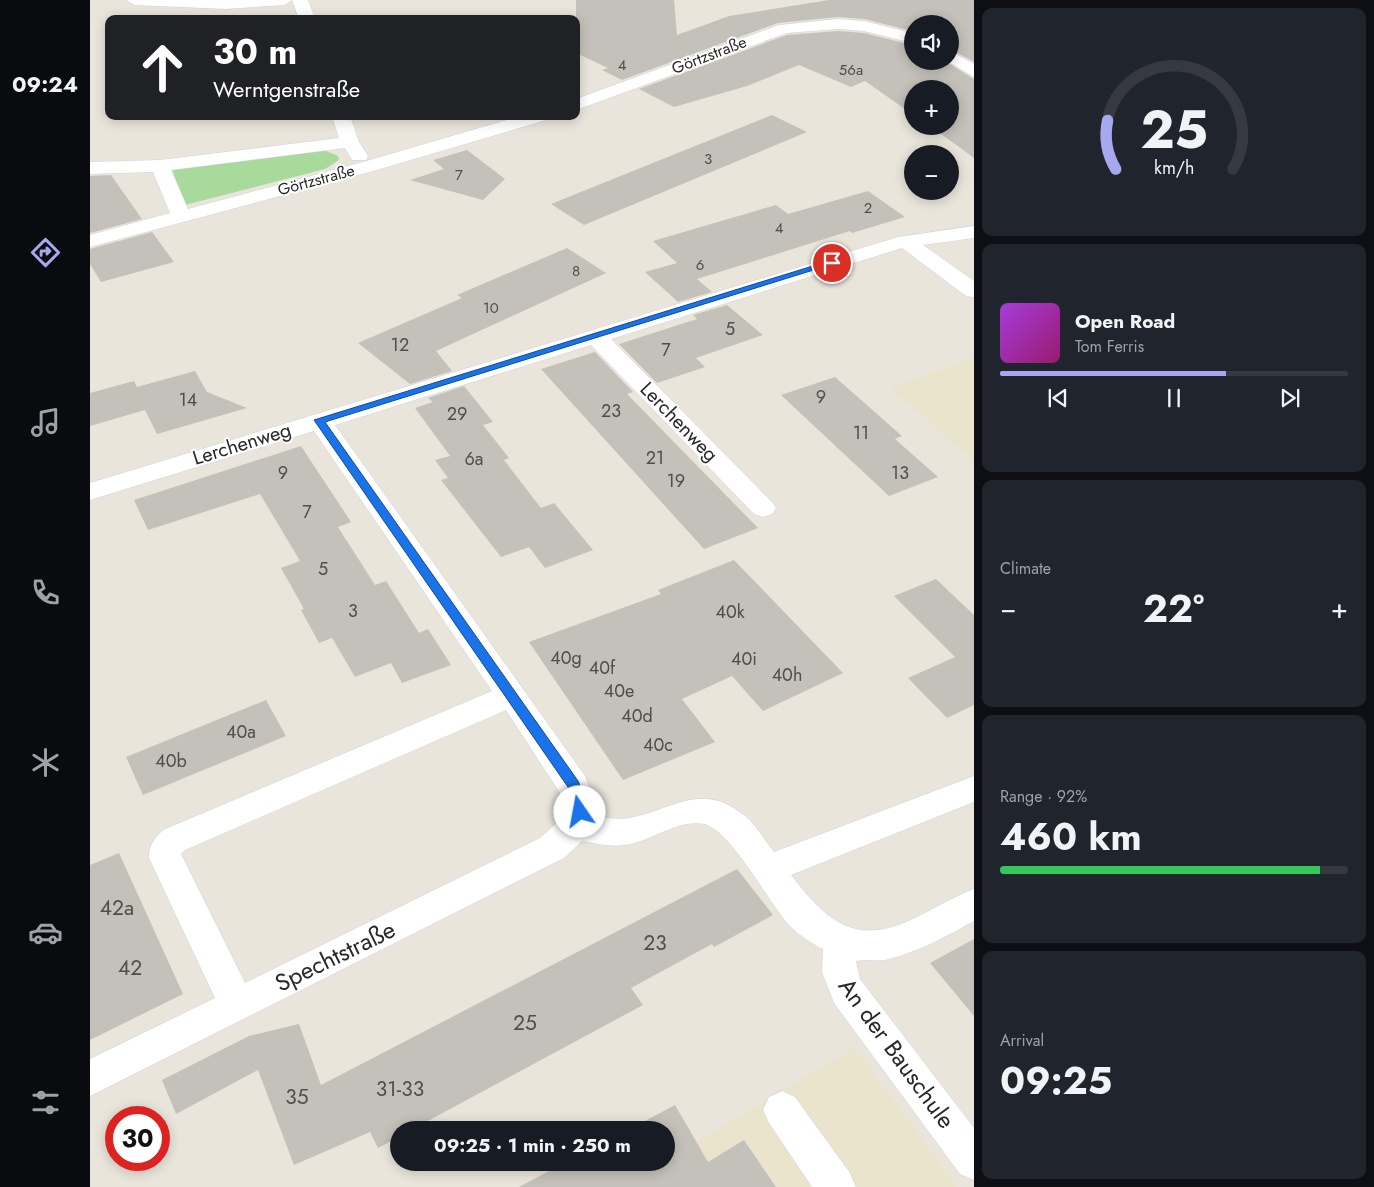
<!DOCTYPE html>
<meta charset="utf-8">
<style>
:root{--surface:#171b24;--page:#20242c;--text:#f1f3f6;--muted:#9ea1a6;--line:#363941;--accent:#a6a9ef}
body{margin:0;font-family:Jost,sans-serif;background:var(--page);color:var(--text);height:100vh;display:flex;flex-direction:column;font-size:19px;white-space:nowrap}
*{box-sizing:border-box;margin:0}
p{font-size:16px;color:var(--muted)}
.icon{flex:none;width:28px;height:28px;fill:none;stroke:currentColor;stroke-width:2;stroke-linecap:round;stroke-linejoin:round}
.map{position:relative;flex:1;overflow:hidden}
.panel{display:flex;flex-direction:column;gap:8px;padding:8px;background:#0d0f14;width:400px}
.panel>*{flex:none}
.hud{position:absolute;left:15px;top:15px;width:475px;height:105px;border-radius:10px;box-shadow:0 2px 12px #0003;background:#202124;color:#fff;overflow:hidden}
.controls{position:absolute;left:814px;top:15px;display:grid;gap:10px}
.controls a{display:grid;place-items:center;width:55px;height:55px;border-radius:50%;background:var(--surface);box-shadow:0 2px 12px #0003;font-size:25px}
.speed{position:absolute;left:15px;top:1106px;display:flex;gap:10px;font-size:25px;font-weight:700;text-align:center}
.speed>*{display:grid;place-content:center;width:65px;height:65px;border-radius:50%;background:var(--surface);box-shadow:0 2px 12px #0003;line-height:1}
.speed .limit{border:8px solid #d22;background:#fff;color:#111}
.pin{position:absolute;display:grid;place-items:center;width:42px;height:42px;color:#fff;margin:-21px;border:2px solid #fff;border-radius:50%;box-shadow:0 1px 5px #0007}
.me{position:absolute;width:55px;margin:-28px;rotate:348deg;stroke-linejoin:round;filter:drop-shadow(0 0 4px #0008)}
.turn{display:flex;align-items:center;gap:18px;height:105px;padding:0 25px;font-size:22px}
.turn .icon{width:65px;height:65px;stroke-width:2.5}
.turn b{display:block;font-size:35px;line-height:42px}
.big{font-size:38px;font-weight:700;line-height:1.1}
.panel .tile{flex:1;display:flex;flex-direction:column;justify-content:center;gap:8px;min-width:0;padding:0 18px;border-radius:10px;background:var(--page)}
.panel .dial{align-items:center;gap:0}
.dial svg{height:130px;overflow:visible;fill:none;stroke:var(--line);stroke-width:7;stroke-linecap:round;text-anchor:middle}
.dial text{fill:var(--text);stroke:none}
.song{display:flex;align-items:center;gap:15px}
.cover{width:60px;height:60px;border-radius:8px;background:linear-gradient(135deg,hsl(280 70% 55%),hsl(320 70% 35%))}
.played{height:5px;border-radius:2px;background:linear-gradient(90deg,var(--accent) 65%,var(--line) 65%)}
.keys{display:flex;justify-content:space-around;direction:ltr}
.heat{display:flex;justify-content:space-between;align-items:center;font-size:28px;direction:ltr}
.charge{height:8px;border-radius:4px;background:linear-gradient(90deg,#34c759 92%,var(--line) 0)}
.trip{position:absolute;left:300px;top:1121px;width:285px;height:50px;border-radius:25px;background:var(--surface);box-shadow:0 2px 12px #0003;font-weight:700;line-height:50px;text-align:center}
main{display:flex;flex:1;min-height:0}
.tabs{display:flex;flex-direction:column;width:90px;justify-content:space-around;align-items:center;background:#090b0e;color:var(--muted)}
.tabs .icon{width:35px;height:35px}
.tabs .current{color:var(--accent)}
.tabs b{font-size:22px;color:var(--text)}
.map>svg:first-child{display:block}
</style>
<main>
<nav class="tabs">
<b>09:24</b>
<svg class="icon current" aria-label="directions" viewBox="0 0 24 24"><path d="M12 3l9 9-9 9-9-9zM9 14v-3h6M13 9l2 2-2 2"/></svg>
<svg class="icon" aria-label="music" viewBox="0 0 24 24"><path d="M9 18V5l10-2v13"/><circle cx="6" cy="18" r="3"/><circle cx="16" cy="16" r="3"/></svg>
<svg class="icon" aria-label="phone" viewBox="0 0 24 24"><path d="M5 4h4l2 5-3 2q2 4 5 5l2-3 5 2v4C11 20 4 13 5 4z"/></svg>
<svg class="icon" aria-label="climate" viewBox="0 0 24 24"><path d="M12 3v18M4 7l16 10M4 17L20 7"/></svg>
<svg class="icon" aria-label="car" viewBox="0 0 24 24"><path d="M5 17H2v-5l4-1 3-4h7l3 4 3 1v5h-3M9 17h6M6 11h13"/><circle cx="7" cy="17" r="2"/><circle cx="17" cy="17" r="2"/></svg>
<svg class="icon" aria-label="filters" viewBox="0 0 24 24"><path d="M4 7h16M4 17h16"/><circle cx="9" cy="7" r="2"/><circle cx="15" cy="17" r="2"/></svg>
</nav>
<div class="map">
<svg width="884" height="1187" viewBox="0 0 884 1187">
<rect width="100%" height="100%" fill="#e9e5db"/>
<path fill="#e9e4cb" d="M884,358V460L800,388Z
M765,1048L867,1187H531L576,1162V1160Z"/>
<path fill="#a8da9c" d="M224,151H236L248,156L249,160L235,169L95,205L82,169Z"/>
<path fill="#c4c1ba" d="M486,0H584L587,35L639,16L739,0H884V62L860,49V24H822V31L774,19L748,17L688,23L532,80L512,70L518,68L486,53Z
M748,31L774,33L822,45V61H855L884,79V158L840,126H860V89H822V114L775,81L761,87L709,65L657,86L584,107L549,89L697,35Z
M682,115L717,132L494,225L461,204Z
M377,150L415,179L393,200L320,180L354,169L343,160Z
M21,175L52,219L0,233V176Z
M778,191L815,217L762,233L760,231L607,279L622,292L588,302L555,272L587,263L563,241L686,205L698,214Z
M62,232L84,262L11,282L0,264V249Z
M477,248L516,273L346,351L362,371L320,384L268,343L372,298L367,295Z
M637,305L673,335L606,358L615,367L567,383L529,344L607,319L603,315Z
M505,352L543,392L537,394L668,528L614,549L451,369Z
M105,371L117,392L157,408L67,434L55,410L0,426V393L44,381L47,387Z
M745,377L812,436L805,439L848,477L799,496L691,395Z
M374,386L403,422L393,425L419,458L414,460L451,508L464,503L503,550L455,568L439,547L411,557L351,480L358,478L345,460L360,456L325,408L343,402L338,398Z
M211,446L261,522L248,527L285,585L296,581L329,633L338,629L361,665L312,683L301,663L265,677L242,638L229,643L211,610L214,609L191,568L210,561L170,494L58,530L44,500Z
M644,560L753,673L673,711L642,676L592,699L625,742L533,780L439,642L571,594L568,590Z
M846,579L884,615V705L857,718L818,678L865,657L804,596Z
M176,700L196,736L53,795L36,757Z
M29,853L93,994L0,1040V865Z
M647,869L683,915L624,947L622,944L541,988L553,1005L321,1130H309V1137L288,1148L280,1132L204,1165L168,1070L86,1114L72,1080L159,1036L209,1024L231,1085Z
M884,939V1016L840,963Z
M585,1105L618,1162L654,1140L686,1187H429L476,1162H576V1130H538Z"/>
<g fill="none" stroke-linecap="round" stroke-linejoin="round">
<defs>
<path id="minor" d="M36,0H202L194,5L135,9L44,5Z
M202,0H218L225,19H209Z
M748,19L774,21L822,33V43L774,31L748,29L697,33L486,110V99L689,25Z
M860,51L884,64V77L857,61H860Z
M242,116H260L269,142L278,156L276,160H262L255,148L81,170L98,209L273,162L430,116H459L456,120L287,170L0,247V235L80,213L63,172L0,174V162L70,160L249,138Z
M884,226V238L833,245L884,281V297L876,296L812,248L521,339L682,502L686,508L682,514L673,517L664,514L501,345L245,425L495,776L503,796L504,816C516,818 526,820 539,818C583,810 612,780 655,816C666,825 675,841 684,852L884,776V802L701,875C739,924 767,948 829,916C847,907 865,896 884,889V921C857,936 830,951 799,959C789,962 774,959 766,961L770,979L884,1128V1180L870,1174L744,1003L732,972L733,949C721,943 709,935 699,925C679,903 640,829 614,824C590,819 563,839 541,844C524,848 508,844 492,841L474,858L0,1096V1059L125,998L59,858C59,845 64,839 73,830L402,691L224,431L0,500V483L808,237ZM416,710L472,796L471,819L450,838L155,983L91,854L95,850Z
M692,1091L705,1097L760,1173L766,1187H722L679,1123L673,1110L679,1097Z"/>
</defs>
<use href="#minor" stroke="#d0d1df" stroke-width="1"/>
<use href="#minor" fill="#fff" fill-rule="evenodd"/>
</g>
<path fill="#1a73e8" stroke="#114b97" d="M739,261L746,263L235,422L488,781L496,799L497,812L490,817L485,815L478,787L224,420Z"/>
<g text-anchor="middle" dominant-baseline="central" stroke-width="4" stroke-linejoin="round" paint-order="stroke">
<g font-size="15" fill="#4f4e4c">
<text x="532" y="65">4</text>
<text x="761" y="70">56a</text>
<text x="618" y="159">3</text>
<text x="369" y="175">7</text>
<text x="778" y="208">2</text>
<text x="689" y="228">4</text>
<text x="610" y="265">6</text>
<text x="486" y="271">8</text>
<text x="401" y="308">10</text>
</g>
<g font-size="16" fill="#282828" stroke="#fff">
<text transform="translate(619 55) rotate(-21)">Görtzstraße</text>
<text transform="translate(226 180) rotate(-15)">Görtzstraße</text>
</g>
<g font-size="18" fill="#4f4e4c">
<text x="640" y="329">5</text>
<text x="310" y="345">12</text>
<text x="576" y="350">7</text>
<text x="731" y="397">9</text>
<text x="98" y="400">14</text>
<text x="521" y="411">23</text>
<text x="367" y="414">29</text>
<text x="771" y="433">11</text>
<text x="565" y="458">21</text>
<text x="384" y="459">6a</text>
<text x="193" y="473">9</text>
<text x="810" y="473">13</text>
<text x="586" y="481">19</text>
<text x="217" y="512">7</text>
<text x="233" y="569">5</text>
<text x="263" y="611">3</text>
<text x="640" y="612">40k</text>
<text x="476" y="658">40g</text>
<text x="654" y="659">40i</text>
<text x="512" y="668">40f</text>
<text x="697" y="675">40h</text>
<text x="529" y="691">40e</text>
<text x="547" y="716">40d</text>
<text x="151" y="732">40a</text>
<text x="568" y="745">40c</text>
<text x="81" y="761">40b</text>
</g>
<g font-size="20" fill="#282828" stroke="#fff">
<text transform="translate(589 422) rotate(46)">Lerchenweg</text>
<text transform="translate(152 444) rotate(-17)">Lerchenweg</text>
</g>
<g font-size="21" fill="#4f4e4c">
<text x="27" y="908">42a</text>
<text x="565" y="943">23</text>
<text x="40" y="968">42</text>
<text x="435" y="1023">25</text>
<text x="310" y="1089">31-33</text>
<text x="207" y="1097">35</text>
</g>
<g font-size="24" fill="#282828" stroke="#fff">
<text transform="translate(245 956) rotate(-26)">Spechtstraße</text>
<text transform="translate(807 1053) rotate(54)">An der Bauschule</text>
</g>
</g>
</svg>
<div class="controls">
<a><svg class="icon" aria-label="sound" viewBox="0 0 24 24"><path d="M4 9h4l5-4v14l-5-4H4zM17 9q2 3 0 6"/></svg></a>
<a>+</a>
<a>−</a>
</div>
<div class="speed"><div class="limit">30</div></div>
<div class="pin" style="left:742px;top:263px;background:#d93025"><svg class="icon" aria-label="arrive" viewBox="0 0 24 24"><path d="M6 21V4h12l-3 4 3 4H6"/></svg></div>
<svg class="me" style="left:490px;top:812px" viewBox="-20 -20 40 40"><circle r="19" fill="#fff"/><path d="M0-13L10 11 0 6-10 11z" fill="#1a73e8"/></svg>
<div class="trip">09:25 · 1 min · 250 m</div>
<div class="hud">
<div class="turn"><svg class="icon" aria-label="ahead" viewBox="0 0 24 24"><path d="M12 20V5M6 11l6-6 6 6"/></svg><div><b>30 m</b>Werntgenstraße</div></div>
</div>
</div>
<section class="panel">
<div class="tile dial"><svg viewBox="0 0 100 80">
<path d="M14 69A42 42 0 1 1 86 69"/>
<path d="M14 69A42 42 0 0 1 9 39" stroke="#a6a9ef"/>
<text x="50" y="56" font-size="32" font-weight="700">25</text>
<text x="50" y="72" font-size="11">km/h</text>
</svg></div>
<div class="tile">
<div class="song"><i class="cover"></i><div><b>Open Road</b><p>Tom Ferris</p></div></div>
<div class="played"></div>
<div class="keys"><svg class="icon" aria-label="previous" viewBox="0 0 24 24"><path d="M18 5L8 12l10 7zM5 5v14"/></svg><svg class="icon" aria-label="pause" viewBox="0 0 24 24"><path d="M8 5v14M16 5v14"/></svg><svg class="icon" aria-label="next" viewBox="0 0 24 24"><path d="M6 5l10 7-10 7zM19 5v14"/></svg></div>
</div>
<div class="tile"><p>Climate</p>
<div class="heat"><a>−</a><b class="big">22°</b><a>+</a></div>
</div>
<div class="tile"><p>Range · 92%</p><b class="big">460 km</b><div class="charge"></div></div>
<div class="tile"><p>Arrival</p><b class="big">09:25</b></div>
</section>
</main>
